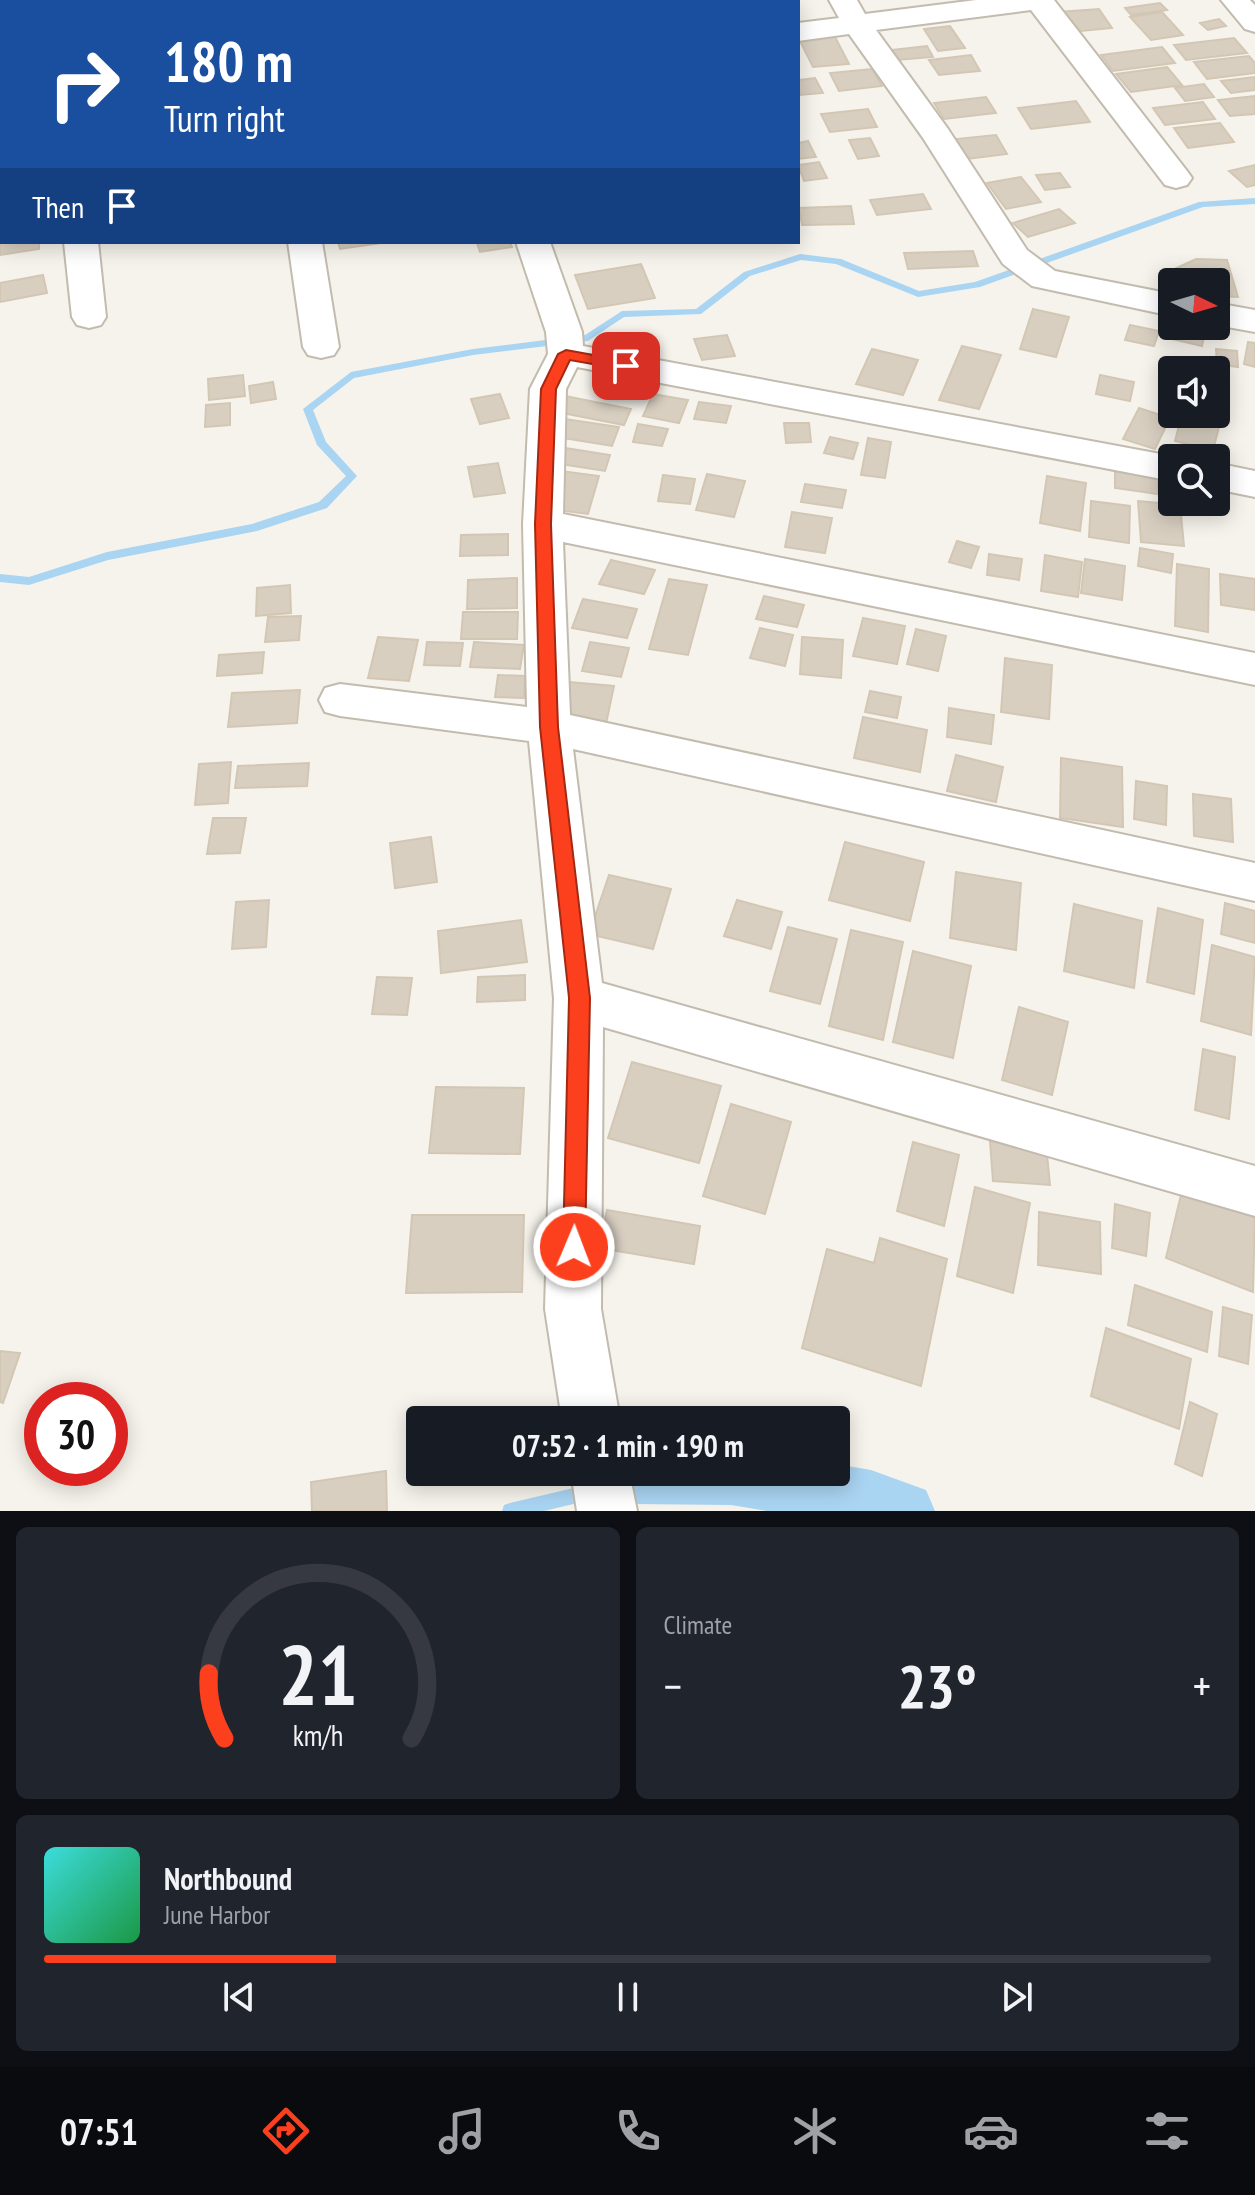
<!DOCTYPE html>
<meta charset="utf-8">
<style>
:root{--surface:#171b24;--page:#20242c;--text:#f1f3f6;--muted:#9ea1a6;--line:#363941;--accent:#fc3f1d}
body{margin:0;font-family:"PT Sans Narrow",sans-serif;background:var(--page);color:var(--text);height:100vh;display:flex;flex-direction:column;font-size:30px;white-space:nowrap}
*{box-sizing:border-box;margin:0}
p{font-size:26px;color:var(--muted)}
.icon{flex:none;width:44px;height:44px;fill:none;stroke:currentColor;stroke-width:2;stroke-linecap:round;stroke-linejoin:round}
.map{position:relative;height:1511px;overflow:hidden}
.side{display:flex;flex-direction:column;gap:16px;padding:16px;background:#0d0f14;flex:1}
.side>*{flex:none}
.guide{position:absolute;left:0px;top:0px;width:800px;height:244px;box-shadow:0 4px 20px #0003;background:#1a4fa0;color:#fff;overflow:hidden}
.needle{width:52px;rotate:95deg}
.buttons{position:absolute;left:1158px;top:268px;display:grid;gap:16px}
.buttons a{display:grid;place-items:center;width:72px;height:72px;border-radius:8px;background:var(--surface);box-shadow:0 4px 20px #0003;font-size:40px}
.speed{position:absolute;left:24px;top:1382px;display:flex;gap:16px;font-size:40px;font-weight:700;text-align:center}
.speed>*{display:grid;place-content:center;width:104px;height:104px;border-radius:50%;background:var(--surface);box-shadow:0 4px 20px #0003;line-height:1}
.speed .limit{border:12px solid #d22;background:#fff;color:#111}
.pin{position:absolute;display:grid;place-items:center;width:68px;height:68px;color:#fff;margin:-34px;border-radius:16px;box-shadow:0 4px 12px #0006}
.me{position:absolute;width:88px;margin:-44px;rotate:1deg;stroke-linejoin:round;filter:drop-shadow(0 0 6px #0008)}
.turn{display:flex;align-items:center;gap:28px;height:168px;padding:0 32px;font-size:36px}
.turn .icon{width:104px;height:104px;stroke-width:2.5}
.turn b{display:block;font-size:56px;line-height:68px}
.then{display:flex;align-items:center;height:76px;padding:0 32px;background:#0003;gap:16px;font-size:30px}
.big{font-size:60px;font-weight:800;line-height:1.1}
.side .widget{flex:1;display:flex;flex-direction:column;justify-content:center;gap:12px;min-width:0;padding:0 28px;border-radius:12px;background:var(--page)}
.side .dial{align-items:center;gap:0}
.dial svg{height:208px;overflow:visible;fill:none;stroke:var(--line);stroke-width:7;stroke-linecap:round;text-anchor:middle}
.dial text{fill:var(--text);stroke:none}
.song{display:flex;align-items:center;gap:24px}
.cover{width:96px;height:96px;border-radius:12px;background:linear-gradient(135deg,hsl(180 70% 55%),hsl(140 70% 35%))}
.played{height:8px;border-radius:4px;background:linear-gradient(90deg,var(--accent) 25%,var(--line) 25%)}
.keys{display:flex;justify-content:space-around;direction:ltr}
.heat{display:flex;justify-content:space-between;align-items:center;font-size:44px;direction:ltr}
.side .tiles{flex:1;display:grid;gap:16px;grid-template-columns:1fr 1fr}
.widget:last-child{grid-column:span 2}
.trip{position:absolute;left:406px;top:1406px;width:444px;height:80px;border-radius:8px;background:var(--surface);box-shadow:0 4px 20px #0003;font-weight:800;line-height:80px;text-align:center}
.tabs{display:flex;height:128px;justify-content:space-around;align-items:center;background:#090b0e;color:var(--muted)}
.tabs .icon{width:56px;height:56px}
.tabs .current{color:var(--accent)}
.tabs b{font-size:36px;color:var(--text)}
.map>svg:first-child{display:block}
</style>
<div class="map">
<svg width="1255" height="1511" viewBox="0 0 1255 1511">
<rect width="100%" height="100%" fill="#f6f3ec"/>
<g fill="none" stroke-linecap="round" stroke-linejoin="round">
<path fill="#a9d4f2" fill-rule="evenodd" d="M1255,198V204L1203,207L980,287L918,297L836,264L801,260L750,276L701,314L624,317L588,341L473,355L354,378L313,410L326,442L357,476L327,508L257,531L108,560L29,585L0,582V574L29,577L107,552L252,524L319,502L346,476L317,445L303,409L351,372L473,349L585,335L622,311L696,309L744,272L800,254L841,259L919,291L975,282L1199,202Z
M582,1486L588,1488L590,1494L588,1500L582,1502L544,1511H502L504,1505L510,1503Z"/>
<path fill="#a9d4f2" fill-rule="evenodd" d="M836,1464L871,1470L926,1490L935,1511H767L731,1505L634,1504L613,1495L604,1474L836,1472Z"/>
</g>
<path fill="#d8cfc1" stroke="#d3c7b4" stroke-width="2" d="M1160,3L1167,10L1131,15L1125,8Z
M1099,9L1112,28L1071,32L1059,12Z
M1162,12L1183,35L1151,40L1130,17Z
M1219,19L1226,26L1208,30L1200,23Z
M950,26L965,48L938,51L924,29Z
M833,33L849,64L813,67L798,37Z
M1234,38L1247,53L1186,60L1174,45Z
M927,46L933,57L897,60L891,50Z
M1162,47L1175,63L1113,71L1101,55Z
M971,55L980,71L939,75L929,60Z
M1249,56L1255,63V73L1207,79L1194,62Z
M1167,67L1182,85L1131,92L1116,74Z
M872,69L882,86L839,91L830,73Z
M1255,77V90L1231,93L1221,81Z
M815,78L823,93L800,95L798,80Z
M1204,84L1214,97L1185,101L1175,88Z
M1255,96V114L1230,116L1218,100Z
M986,97L996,113L944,119L934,103Z
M1076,101L1090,122L1031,129L1018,108Z
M1203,102L1215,119L1165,125L1153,108Z
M868,109L877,127L830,132L821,114Z
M1220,123L1234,142L1188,148L1174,128Z
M996,135L1007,154L967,159L956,139Z
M870,138L879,156L858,159L849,140Z
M808,141L816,157L798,159V143Z
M819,162L827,178L804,181L798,165Z
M1255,165V185L1247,187L1229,171Z
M1060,173L1070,187L1045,190L1036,175Z
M1021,177L1041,202L1006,209L987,183Z
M923,194L931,209L877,215L870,200Z
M851,206L854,224L802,225L799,208Z
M1059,209L1075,223L1028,237L1013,223Z
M0,234L2,242H39V249L0,255Z
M338,242H388L340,249Z
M510,242L512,247L480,252L477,243Z
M973,251L978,266L908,269L904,253Z
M1196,259L1227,260L1238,297L1216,296V282H1173L1170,271Z
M641,264L655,298L588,309L575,275Z
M43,275L47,293L0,302V283Z
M1033,309L1069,317L1056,357L1020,349Z
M1130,325L1159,331L1154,346L1125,340Z
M1175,326L1206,328L1202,346L1172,339Z
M727,335L735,356L702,360L694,339Z
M1248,342L1255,343V367L1244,364Z
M962,346L1001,355L979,409L939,400Z
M872,349L918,360L903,395L856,384Z
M1216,349L1237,351L1238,367L1217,364Z
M1196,364L1223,370L1219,389L1216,388V370H1195Z
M243,375L245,396L209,400L208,379Z
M1100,375L1134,382L1130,401L1096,394Z
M273,382L276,399L251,403L249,386Z
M500,394L509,418L480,424L471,399Z
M653,394L688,400L679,423L643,416Z
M565,396L631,409L624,425L557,412Z
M1216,397L1226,400L1213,450L1175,441L1182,414H1216Z
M699,402L731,406L726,423L694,419Z
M230,403V425L205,427L206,405Z
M1139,408L1170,418L1155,449L1123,439Z
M565,419L619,427L612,446L557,437Z
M784,423H809L811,442L786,443Z
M638,424L668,429L662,446L633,442Z
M830,437L858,443L853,459L824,453Z
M868,438L891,442L885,478L861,475Z
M553,446L610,455L605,471L547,462Z
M498,463L505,493L474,497L468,467Z
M1115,470L1158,476V494L1115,488Z
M561,471L599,476L588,514L549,509Z
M707,474L745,481L734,517L696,510Z
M663,475L695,479L690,504L658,501Z
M1047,476L1086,483L1080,531L1040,523Z
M805,484L846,490L842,508L801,502Z
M1091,501L1130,506L1129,543L1089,537Z
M1138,501L1180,505L1184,546L1141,542Z
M792,512L832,518L825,553L785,547Z
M508,534V555L460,556L461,535Z
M957,541L979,547L971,568L949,562Z
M1140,548L1173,554L1171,573L1138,566Z
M989,554L1022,559L1019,580L987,575Z
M1045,555L1082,562L1078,597L1041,591Z
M1085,559L1125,566L1122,600L1081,593Z
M611,560L655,570L644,594L599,584Z
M1177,564L1209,569L1208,632L1175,626Z
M1220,574L1255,579V610L1221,605Z
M517,578V608L467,609L468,580Z
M669,579L707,585L688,655L649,649Z
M290,585L291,613L256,616L257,588Z
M764,596L804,605L797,627L756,619Z
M583,599L637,609L627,638L572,628Z
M463,612H518L517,639H461Z
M301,616L299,640L265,642L268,617Z
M863,618L905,626L897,664L853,656Z
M760,628L793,635L785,666L750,658Z
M916,629L946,636L938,671L907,664Z
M378,637L418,640L409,681L368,678Z
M802,637L843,640L841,678L800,674Z
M427,642L463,643L460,666L424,665Z
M474,642L524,645L520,669L470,667Z
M590,642L629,648L621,677L582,671Z
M264,652L262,673L217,676L219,655Z
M1005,658L1052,665L1049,719L1001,712Z
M498,675L525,676L524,698L495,697Z
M569,682L614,686L606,724L561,720Z
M300,690L297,723L228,727L232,693Z
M870,691L901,697L897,718L865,712Z
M949,708L994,715L991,744L947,737Z
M863,717L927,730L920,772L854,758Z
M956,755L1003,767L996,802L947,791Z
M1061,758L1122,767L1123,827L1060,818Z
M231,762L228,803L195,805L199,764Z
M309,763L307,786L235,788L238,766Z
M1136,781L1167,786L1166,825L1134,819Z
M1193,794L1231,799L1233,842L1194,836Z
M213,818H246L240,853L207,854Z
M431,837L437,882L395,888L390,843Z
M845,842L924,862L910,921L829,900Z
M956,872L1021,883L1016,950L950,938Z
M609,875L671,889L653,949L589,934Z
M269,900L266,947L232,949L236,902Z
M737,900L782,912L771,949L724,936Z
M1225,903L1255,911V943L1221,934Z
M1074,904L1142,921L1134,988L1064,971Z
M1158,908L1203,920L1194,994L1147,982Z
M521,920L527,962L441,973L438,931Z
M788,927L837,939L820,1004L770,991Z
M851,930L903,942L883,1040L829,1026Z
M1212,945L1255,957L1251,1035L1201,1021Z
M913,951L971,966L953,1058L893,1042Z
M525,975V1000L477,1002L478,977Z
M377,977L412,978L407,1015L372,1014Z
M1019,1007L1068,1022L1052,1095L1002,1080Z
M1203,1049L1235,1057L1229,1119L1195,1110Z
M632,1062L721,1086L699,1163L608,1138Z
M436,1087L524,1088L520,1154L429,1153Z
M731,1104L791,1122L765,1214L703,1196Z
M990,1141L1046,1144L1050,1185L993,1181Z
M913,1142L959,1155L944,1226L897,1211Z
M1183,1186L1255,1214L1253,1292L1166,1258Z
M975,1187L1030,1203L1013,1293L957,1276Z
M1115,1204L1150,1213L1146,1256L1112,1248Z
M607,1210L700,1226L694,1264L599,1248Z
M1039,1212L1100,1222L1101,1274L1038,1265Z
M412,1215H524L522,1292L406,1293Z
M880,1238L947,1259L921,1386L802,1348L827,1249L874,1263Z
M1135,1285L1212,1312L1207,1352L1128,1325Z
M1223,1307L1252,1315L1248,1364L1219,1356Z
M1106,1328L1191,1359L1179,1429L1091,1396Z
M0,1351L20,1353L3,1403L0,1402Z
M1190,1402L1217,1414L1202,1476L1175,1464Z
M386,1471L387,1511H312L311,1482Z"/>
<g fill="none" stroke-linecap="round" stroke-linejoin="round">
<defs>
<path id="minor" d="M58,0H86L87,2H59Z
M252,0H280V2H252Z
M441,0H469L470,2H442Z
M632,0H660L661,2H633Z
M829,0H857L865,14L976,0H1054L1187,171L1192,178L1187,185L1176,188L1165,185L1031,10L876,30L948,129L1027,250L1055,271L1172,294V316L1032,286L1003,264L923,138L849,34L798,41V23L839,18Z
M1221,0H1250L1255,5V32L1245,29Z
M64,242H98L106,317L101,325L89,328L77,325L72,317Z
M288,242H322L339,347L334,355L321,358L308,355L303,347Z
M516,242H550L582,332L583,346L1182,458H1172V481L577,367L566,389L563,514L1255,653V685L563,542L570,715L1255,863V901L573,749L602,983L1255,1166V1216L603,1027L601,1309L620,1420H562L545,1309L554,998L529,741L340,716L325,712L319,700L325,688L340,684L527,707L523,524L530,389L548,354L546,332Z
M1216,303L1255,310V332L1216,325Z
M1216,463L1255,471V497L1216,489Z
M571,1472H629L637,1511H577Z"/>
</defs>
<use href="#minor" stroke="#c2bbae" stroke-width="4"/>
<use href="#minor" fill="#fff" fill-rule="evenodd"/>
</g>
<path fill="#fc3f1d" stroke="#a42913" stroke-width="2" d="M566,350L626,361L634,366L626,370L570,360L556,389L551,524L558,727L590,998L585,1247L582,1254L574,1258L566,1254L563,1247L569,998L540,727L535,524L541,389L558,354Z"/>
</svg>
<div class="buttons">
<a><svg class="needle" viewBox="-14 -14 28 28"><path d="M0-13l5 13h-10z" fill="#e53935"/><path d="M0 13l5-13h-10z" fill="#9ea1a6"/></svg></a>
<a><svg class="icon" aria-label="sound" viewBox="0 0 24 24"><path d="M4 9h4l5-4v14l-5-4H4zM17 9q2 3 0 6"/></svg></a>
<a><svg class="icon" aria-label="search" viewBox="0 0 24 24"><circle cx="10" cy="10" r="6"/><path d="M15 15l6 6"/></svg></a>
</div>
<div class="speed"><div class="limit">30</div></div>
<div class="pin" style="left:626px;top:366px;background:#d93025"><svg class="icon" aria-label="arrive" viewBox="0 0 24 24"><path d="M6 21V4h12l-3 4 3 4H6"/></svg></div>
<svg class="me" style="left:574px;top:1247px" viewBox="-20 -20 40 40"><circle r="17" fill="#fc3f1d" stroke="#fff" stroke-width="3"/><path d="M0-11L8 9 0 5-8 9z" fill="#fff"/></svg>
<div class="trip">07:52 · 1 min · 190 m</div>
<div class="guide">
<div class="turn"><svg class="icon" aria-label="right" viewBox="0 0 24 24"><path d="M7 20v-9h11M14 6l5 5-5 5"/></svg><div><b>180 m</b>Turn right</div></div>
<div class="then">Then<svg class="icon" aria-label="arrive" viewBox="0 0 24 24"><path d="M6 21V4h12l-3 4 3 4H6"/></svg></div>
</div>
</div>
<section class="side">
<div class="tiles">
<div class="widget dial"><svg viewBox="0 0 100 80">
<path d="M14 69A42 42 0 1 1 86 69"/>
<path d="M14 69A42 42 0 0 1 8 44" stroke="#fc3f1d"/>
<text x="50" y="56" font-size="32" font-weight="700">21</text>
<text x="50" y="72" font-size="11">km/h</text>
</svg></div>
<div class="widget"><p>Climate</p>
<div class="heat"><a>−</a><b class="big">23°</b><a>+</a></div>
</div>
<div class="widget">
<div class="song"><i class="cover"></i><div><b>Northbound</b><p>June Harbor</p></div></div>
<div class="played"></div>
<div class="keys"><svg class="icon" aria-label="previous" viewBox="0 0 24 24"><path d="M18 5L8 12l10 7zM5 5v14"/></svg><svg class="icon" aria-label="pause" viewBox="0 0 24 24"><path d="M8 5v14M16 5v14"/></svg><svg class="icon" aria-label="next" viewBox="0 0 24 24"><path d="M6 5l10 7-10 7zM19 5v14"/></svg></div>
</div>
</div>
</section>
<nav class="tabs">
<b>07:51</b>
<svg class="icon current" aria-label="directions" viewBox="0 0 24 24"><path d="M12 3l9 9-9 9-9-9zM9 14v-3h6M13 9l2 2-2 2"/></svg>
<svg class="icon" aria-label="music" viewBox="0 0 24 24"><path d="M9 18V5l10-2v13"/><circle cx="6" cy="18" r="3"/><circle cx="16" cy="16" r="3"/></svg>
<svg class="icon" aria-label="phone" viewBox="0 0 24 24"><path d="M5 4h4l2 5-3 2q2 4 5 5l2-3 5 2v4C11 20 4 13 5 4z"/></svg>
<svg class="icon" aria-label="climate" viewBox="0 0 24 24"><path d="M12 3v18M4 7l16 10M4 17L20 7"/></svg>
<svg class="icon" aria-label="car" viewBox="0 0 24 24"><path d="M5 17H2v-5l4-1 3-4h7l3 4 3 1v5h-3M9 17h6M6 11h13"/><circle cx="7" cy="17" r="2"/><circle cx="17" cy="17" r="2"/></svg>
<svg class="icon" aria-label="filters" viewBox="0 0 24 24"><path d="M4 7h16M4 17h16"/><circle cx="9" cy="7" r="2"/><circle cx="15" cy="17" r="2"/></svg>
</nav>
